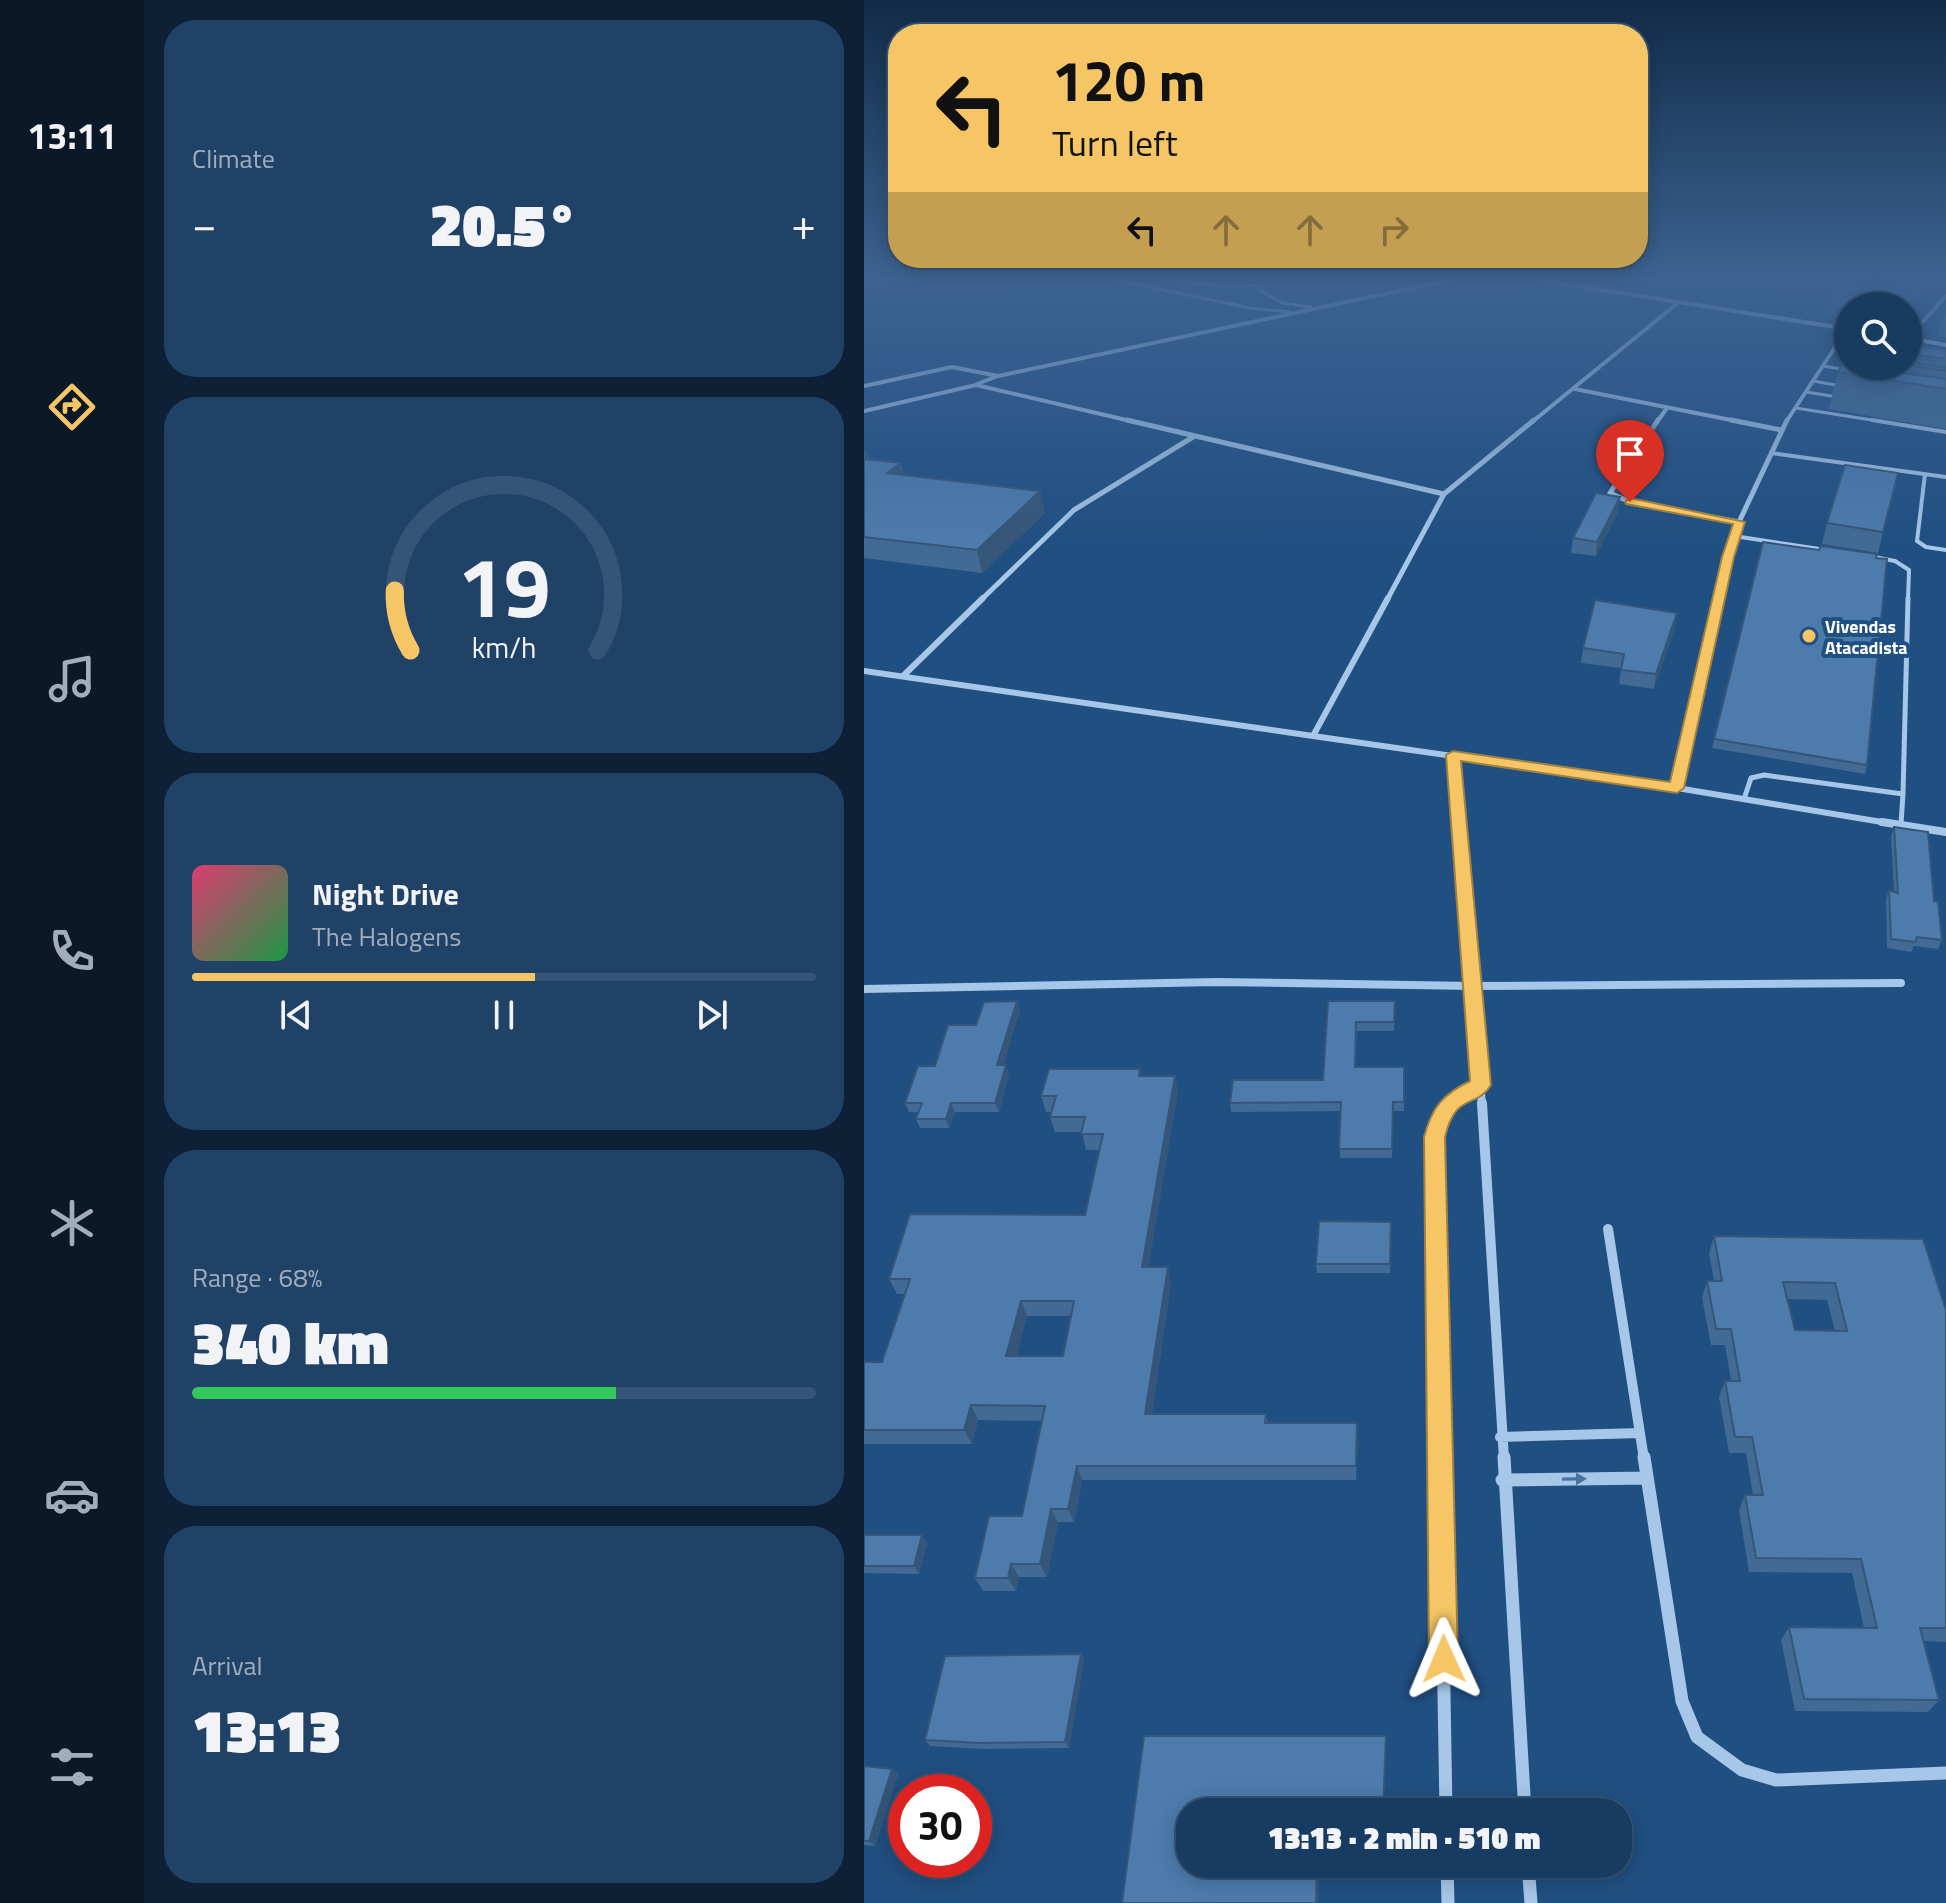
<!DOCTYPE html>
<meta charset="utf-8">
<style>
:root{--surface:#183b61;--page:#214267;--text:#f1f3f6;--muted:#9fadbd;--line:#365576;--accent:#f6c666}
body{margin:0;font-family:"Titillium Web",sans-serif;background:var(--page);color:var(--text);height:100vh;display:flex;flex-direction:column;font-size:30px;white-space:nowrap}
*{box-sizing:border-box;margin:0}
p{font-size:26px;color:var(--muted)}
.icon{flex:none;width:44px;height:44px;fill:none;stroke:currentColor;stroke-width:2;stroke-linecap:round;stroke-linejoin:round}
.map{position:relative;flex:1;overflow:hidden}
.details{display:flex;flex-direction:column;gap:20px;padding:20px;background:#0d2035;width:720px}
.details>*{flex:none}
.banner{position:absolute;left:24px;top:24px;width:760px;height:244px;border-radius:32px;box-shadow:0 4px 20px #0003,0 0 0 2px var(--line);background:#f6c666;color:#111;overflow:hidden}
.fabs{position:absolute;left:970px;top:292px;display:grid;gap:16px}
.fabs a{display:grid;place-items:center;width:88px;height:88px;border-radius:50%;background:var(--surface);box-shadow:0 4px 20px #0003,0 0 0 2px var(--line);font-size:40px}
.speed{position:absolute;left:24px;top:1774px;display:flex;gap:16px;font-size:40px;font-weight:700;text-align:center}
.speed>*{display:grid;place-content:center;width:104px;height:104px;border-radius:50%;background:var(--surface);box-shadow:0 4px 20px #0003,0 0 0 2px var(--line);line-height:1}
.speed .limit{border:12px solid #d22;background:#fff;color:#111}
.pin{position:absolute;display:grid;place-items:center;width:68px;height:68px;color:#fff;margin:-82px -34px;border-radius:50% 50% 50% 0;rotate:-45deg;box-shadow:0 0 8px #0007}
.pin .icon{rotate:45deg}
.me{position:absolute;width:88px;margin:-44px;rotate:359deg;stroke-linejoin:round;filter:drop-shadow(0 0 6px #0008)}
.turn{display:flex;align-items:center;gap:28px;height:168px;padding:0 32px;font-size:36px}
.turn .icon{width:104px;height:104px;stroke-width:2.5}
.turn b{display:block;font-size:56px;line-height:68px}
.lanes{display:flex;align-items:center;height:76px;padding:0 32px;background:#0003;justify-content:center;gap:40px;direction:ltr}
.lanes .off{opacity:.35}
.big{font-size:60px;font-weight:800;line-height:1.1}
.details .tile{flex:1;display:flex;flex-direction:column;justify-content:center;gap:12px;min-width:0;padding:0 28px;border-radius:32px;background:var(--page)}
.details .dial{align-items:center;gap:0}
.dial svg{height:208px;overflow:visible;fill:none;stroke:var(--line);stroke-width:7;stroke-linecap:round;text-anchor:middle}
.dial text{fill:var(--text);stroke:none}
.song{display:flex;align-items:center;gap:24px}
.cover{width:96px;height:96px;border-radius:12px;background:linear-gradient(135deg,hsl(340 70% 55%),hsl(140 70% 35%))}
.played{height:8px;border-radius:4px;background:linear-gradient(90deg,var(--accent) 55%,var(--line) 55%)}
.keys{display:flex;justify-content:space-around;direction:ltr}
.heat{display:flex;justify-content:space-between;align-items:center;font-size:44px;direction:ltr}
.charge{height:12px;border-radius:6px;background:linear-gradient(90deg,#34c759 68%,var(--line) 0)}
.trip{position:absolute;left:312px;top:1798px;width:456px;height:80px;border-radius:32px;background:var(--surface);box-shadow:0 4px 20px #0003,0 0 0 2px var(--line);font-weight:800;line-height:80px;text-align:center}
main{display:flex;flex:1;min-height:0}
.tab-bar{display:flex;flex-direction:column;width:144px;justify-content:space-around;align-items:center;background:#0a1827;color:var(--muted)}
.tab-bar .icon{width:56px;height:56px}
.tab-bar .on{color:var(--accent)}
.tab-bar b{font-size:36px;color:var(--text)}
.map>svg:first-child{display:block}
</style>
<main>
<nav class="tab-bar">
<b>13:11</b>
<svg class="icon on" aria-label="directions" viewBox="0 0 24 24"><path d="M12 3l9 9-9 9-9-9zM9 14v-3h6M13 9l2 2-2 2"/></svg>
<svg class="icon" aria-label="music" viewBox="0 0 24 24"><path d="M9 18V5l10-2v13"/><circle cx="6" cy="18" r="3"/><circle cx="16" cy="16" r="3"/></svg>
<svg class="icon" aria-label="phone" viewBox="0 0 24 24"><path d="M5 4h4l2 5-3 2q2 4 5 5l2-3 5 2v4C11 20 4 13 5 4z"/></svg>
<svg class="icon" aria-label="climate" viewBox="0 0 24 24"><path d="M12 3v18M4 7l16 10M4 17L20 7"/></svg>
<svg class="icon" aria-label="car" viewBox="0 0 24 24"><path d="M5 17H2v-5l4-1 3-4h7l3 4 3 1v5h-3M9 17h6M6 11h13"/><circle cx="7" cy="17" r="2"/><circle cx="17" cy="17" r="2"/></svg>
<svg class="icon" aria-label="filters" viewBox="0 0 24 24"><path d="M4 7h16M4 17h16"/><circle cx="9" cy="7" r="2"/><circle cx="15" cy="17" r="2"/></svg>
</nav>
<section class="details">
<div class="tile"><p>Climate</p>
<div class="heat"><a>−</a><b class="big">20.5°</b><a>+</a></div>
</div>
<div class="tile dial"><svg viewBox="0 0 100 80">
<path d="M14 69A42 42 0 1 1 86 69"/>
<path d="M14 69A42 42 0 0 1 8 46" stroke="#f6c666"/>
<text x="50" y="56" font-size="32" font-weight="700">19</text>
<text x="50" y="72" font-size="11">km/h</text>
</svg></div>
<div class="tile">
<div class="song"><i class="cover"></i><div><b>Night Drive</b><p>The Halogens</p></div></div>
<div class="played"></div>
<div class="keys"><svg class="icon" aria-label="previous" viewBox="0 0 24 24"><path d="M18 5L8 12l10 7zM5 5v14"/></svg><svg class="icon" aria-label="pause" viewBox="0 0 24 24"><path d="M8 5v14M16 5v14"/></svg><svg class="icon" aria-label="next" viewBox="0 0 24 24"><path d="M6 5l10 7-10 7zM19 5v14"/></svg></div>
</div>
<div class="tile"><p>Range · 68%</p><b class="big">340 km</b><div class="charge"></div></div>
<div class="tile"><p>Arrival</p><b class="big">13:13</b></div>
</section>
<div class="map">
<svg width="1082" height="1903" viewBox="0 0 1082 1903">
<rect width="100%" height="100%" fill="#204f81"/>
<g fill="none" stroke-linecap="round" stroke-linejoin="round">
<path stroke="#a6c7e8" stroke-width="3" d="M252,280L386,308L426,312
M295,280L368,286L402,285L391,280
M370,285L385,280
M394,289L418,303L447,307
M959,366L983,370
M949,381L977,386
M942,392L974,397
M932,408L1020,422"/>
<path stroke="#a6c7e8" stroke-width="4" d="M1008,420L1082,432
M907,453L1082,477
M1061,474L1053,541L1062,547L1082,550
M870,536L962,550
M1005,556L1031,561L1045,570L1044,600"/>
<path stroke="#a6c7e8" stroke-width="5" d="M880,799L887,778L900,775L1039,794L1044,598
M1037,824L1039,794"/>
<path stroke="#a6c7e8" stroke-width="4" d="M676,280L984,329
M1044,338L1082,296
M1044,338L1082,345
M113,384L134,376L586,280
M0,386L88,367L134,376
M711,389L877,422
M0,411L112,385L271,422
M668,422L815,302
M793,422L803,408
M922,422L983,329"/>
<path stroke="#a6c7e8" stroke-width="5" d="M263,420L580,494
M794,420L746,493L766,502L875,522
M867,420L917,430
M117,600L210,510L329,437
M523,600L580,494L670,420
M855,600L875,522L923,420"/>
<path stroke="#a6c7e8" stroke-width="6" d="M524,598L449,736L813,788L1030,824
M0,671L449,736
M39,676L119,598
M589,755L595,824
M813,788L855,598"/>
<path stroke="#a6c7e8" stroke-width="8" d="M595,822L618,1105
M1018,822L1082,832
M0,989L352,982L609,986L1037,983
M585,1105L617,1085"/>
<path stroke="#a6c7e8" stroke-width="10" d="M618,1103L640,1459
M744,1229L780,1459
M636,1437L776,1433
M576,1459L570,1137L577,1117L587,1103"/>
<path stroke="#a6c7e8" stroke-width="13" d="M576,1457L582,1812
M640,1457L661,1812
M780,1457L818,1701L833,1737L878,1770L912,1780L1082,1773
M638,1480L783,1478
M583,1864L584,1903
M664,1864L667,1903"/>
</g>
<path fill="#416a94" fill-rule="evenodd" d="M1066,281L1064,290L984,306V319L961,315L963,309H961L963,300Z
M1082,314V338L1073,336L1078,319Z
M1044,345L1082,350V429L965,409L974,372L981,365L984,355V366H1044Z
M0,450L6,459L37,463L40,475L181,513L118,573L0,558Z
M756,497L754,512L732,556L707,553L709,538Z
M963,523L1019,532L1014,553L958,544Z
M899,542L1012,558L1003,765L1001,774L848,748Z
M811,627L790,689L755,684L757,668L717,663L719,648Z
M1030,827L1070,901L1078,940L1074,949L1050,946L1047,952L1023,948L1022,899L1025,890L1030,891L1027,836Z
M153,1001L156,1010L139,1065L145,1074L135,1112H91L85,1128H56L52,1119L55,1112H45L41,1103L71,1066L112,1025Z
M464,1001H531L530,1031H493L491,1067H540V1111H529L528,1158H476L477,1111L367,1112L366,1103L459,1080Z
M277,1076L314,1091L284,1267L307,1283L288,1414H402L404,1423L494,1437L492,1480H218L210,1522H194L183,1577H155L152,1591H119L111,1578L158,1516L178,1421L114,1420L108,1444H0V1362H18L41,1294H33L25,1279L221,1215L235,1150H222L218,1132H191L186,1117L187,1112H182L177,1096ZM163,1316H207L199,1356H152Z
M527,1222L526,1273H453L452,1264Z
M850,1236L1082,1310V1642L1060,1641L1075,1700L1064,1712L931,1711L917,1640L925,1627L1000,1628L988,1573L885,1572L875,1510L881,1495H889L882,1453H865L855,1397L861,1381H867L861,1345H847L838,1298L843,1281H850L845,1253ZM923,1299L963,1300L971,1331L931,1330Z
M0,1535L63,1543L55,1574L0,1573Z
M217,1654L220,1660L205,1748L120,1749L66,1746L61,1740Z
M0,1766L28,1769L34,1774L11,1846L0,1845Z"/>
<path fill="#355678" d="M1066,281L1064,290L1044,312V306Z
M3,451L9,472L0,479V453Z
M37,463L43,484L23,473Z
M176,491L181,513L118,573L113,550Z
M756,497L754,512L732,556L733,542Z
M813,613L811,627L790,689L792,674Z
M153,1001L156,1010L137,1074L133,1065Z
M142,1065L145,1074L135,1112L131,1103Z
M311,1076L314,1091L282,1283L278,1267Z
M87,1103L91,1112L85,1128L82,1119Z
M304,1267L307,1283L286,1428L281,1414Z
M157,1301L163,1316L149,1371L142,1356Z
M107,1405L114,1420L108,1444L100,1430Z
M493,1423L494,1437L492,1480V1466Z
M213,1466L218,1480L210,1522L204,1509Z
M187,1509L194,1522L183,1577L176,1564Z
M58,1535L63,1543L55,1574L50,1566Z
M147,1564L155,1577L152,1591L144,1578Z
M217,1654L220,1660L205,1748L201,1742Z
M28,1769L34,1774L11,1846L5,1841Z
M453,1864H456L454,1903H452Z"/>
<path fill="#4c7bac" stroke="#355678" stroke-width="2" fill-rule="evenodd" d="M984,280H1056L1066,281L1043,306H984V310L963,306L968,301L963,300Z
M1044,345L1082,350V359L1044,354Z
M1044,362L1082,368V371L1044,365Z
M978,364L1082,379V389L974,372Z
M0,459L37,463L23,473L176,491L113,550L0,537Z
M981,465L1034,473L1019,532L963,523Z
M732,493L756,497L733,542L709,538Z
M899,542L955,550L957,546L1013,554L1012,558L1023,559L1003,765L850,739Z
M731,600L813,613L792,674L757,670L760,654L719,648Z
M1030,827L1064,832L1070,901L1074,902L1078,940L1053,937L1051,942L1027,939L1025,890L1034,893Z
M153,1001L133,1065H142L131,1103H87L82,1119H52L58,1103H41L54,1066H71L84,1025H112L120,1002Z
M464,1001H531L530,1022H492L491,1067H540V1102H529L528,1149H475L477,1102L366,1103L369,1080H459Z
M185,1069H276L275,1076H311L278,1267H304L281,1414H402L401,1423H493L492,1466H213L204,1509H187L176,1564H147L144,1578H111L125,1516H158L181,1406L107,1405L100,1430H0V1362H18L46,1279H25L46,1214L221,1215L239,1134H217L221,1117H186L192,1096H177ZM157,1301H210L199,1356H142Z
M455,1221L527,1222L526,1264H452Z
M850,1236L1059,1239L1082,1310V1628H1056L1075,1700L940,1699L925,1627L1013,1628L997,1559L892,1558L881,1495H899L888,1437H871L861,1381H876L867,1329H852L843,1281H858ZM919,1282L971,1283L983,1331L931,1330Z
M0,1535H58L50,1566H0Z
M217,1654L201,1742L115,1743L61,1740L81,1656Z
M280,1736H522L519,1812H326V1864H453L452,1903H258Z
M0,1766L28,1769L5,1841H0Z"/>
<defs><path id="oneway-solid" d="M-6-.8H1V-3.2L6.5 0L1 3.2V.8H-6Z" transform="scale(2)"/></defs>
<use fill="#4873a0" href="#oneway-solid" transform="translate(710 1479) rotate(-1)"/>
<linearGradient id="sky" x2="0" y2="1"><stop stop-color="#122b47"/><stop offset="0.51" stop-color="#3c6392"/><stop offset="1" stop-color="#3c6392" stop-opacity="0"/></linearGradient>
<rect width="1082" height="546" fill="url(#sky)"/>
<path fill="#f6c666" stroke="#a08142" stroke-width="2" d="M766,498L881,522L870,557L820,788L813,793L597,761L627,1085C613,1109 592,1091 581,1137L594,1659L590,1669L580,1673L569,1669L565,1659L560,1137C568,1107 579,1094 606,1081L582,755L589,751L806,782L858,557L869,524L762,504L761,502Z"/>
<circle fill="#f6c666" stroke="#204f81" stroke-width="3" cx="945" cy="636" r="8"/>
<g text-anchor="middle" dominant-baseline="central" stroke-width="8" stroke-linejoin="round" paint-order="stroke">
<g font-size="18" font-weight="bold" fill="#fff" stroke="#204f81" text-anchor="start">
<text x="961" y="626">Vivendas<tspan x="961" dy="21">Atacadista</tspan></text>
</g>
</g>
</svg>
<div class="fabs">
<a><svg class="icon" aria-label="search" viewBox="0 0 24 24"><circle cx="10" cy="10" r="6"/><path d="M15 15l6 6"/></svg></a>
</div>
<div class="speed"><div class="limit">30</div></div>
<div class="pin" style="left:766px;top:502px;background:#d93025"><svg class="icon" aria-label="arrive" viewBox="0 0 24 24"><path d="M6 21V4h12l-3 4 3 4H6"/></svg></div>
<svg class="me" style="left:580px;top:1659px" viewBox="-20 -20 40 40"><path d="M0-17L14 15 0 8-14 15z" fill="#f6c666" stroke="#fff" stroke-width="4"/></svg>
<div class="trip">13:13 · 2 min · 510 m</div>
<div class="banner">
<div class="turn"><svg class="icon" aria-label="left" viewBox="0 0 24 24"><path d="M17 20v-9H6M10 6l-5 5 5 5"/></svg><div><b>120 m</b>Turn left</div></div>
<div class="lanes"><svg class="icon" aria-label="left" viewBox="0 0 24 24"><path d="M17 20v-9H6M10 6l-5 5 5 5"/></svg><svg class="icon off" aria-label="ahead" viewBox="0 0 24 24"><path d="M12 20V5M6 11l6-6 6 6"/></svg><svg class="icon off" aria-label="ahead" viewBox="0 0 24 24"><path d="M12 20V5M6 11l6-6 6 6"/></svg><svg class="icon off" aria-label="right" viewBox="0 0 24 24"><path d="M7 20v-9h11M14 6l5 5-5 5"/></svg></div>
</div>
</div>
</main>
